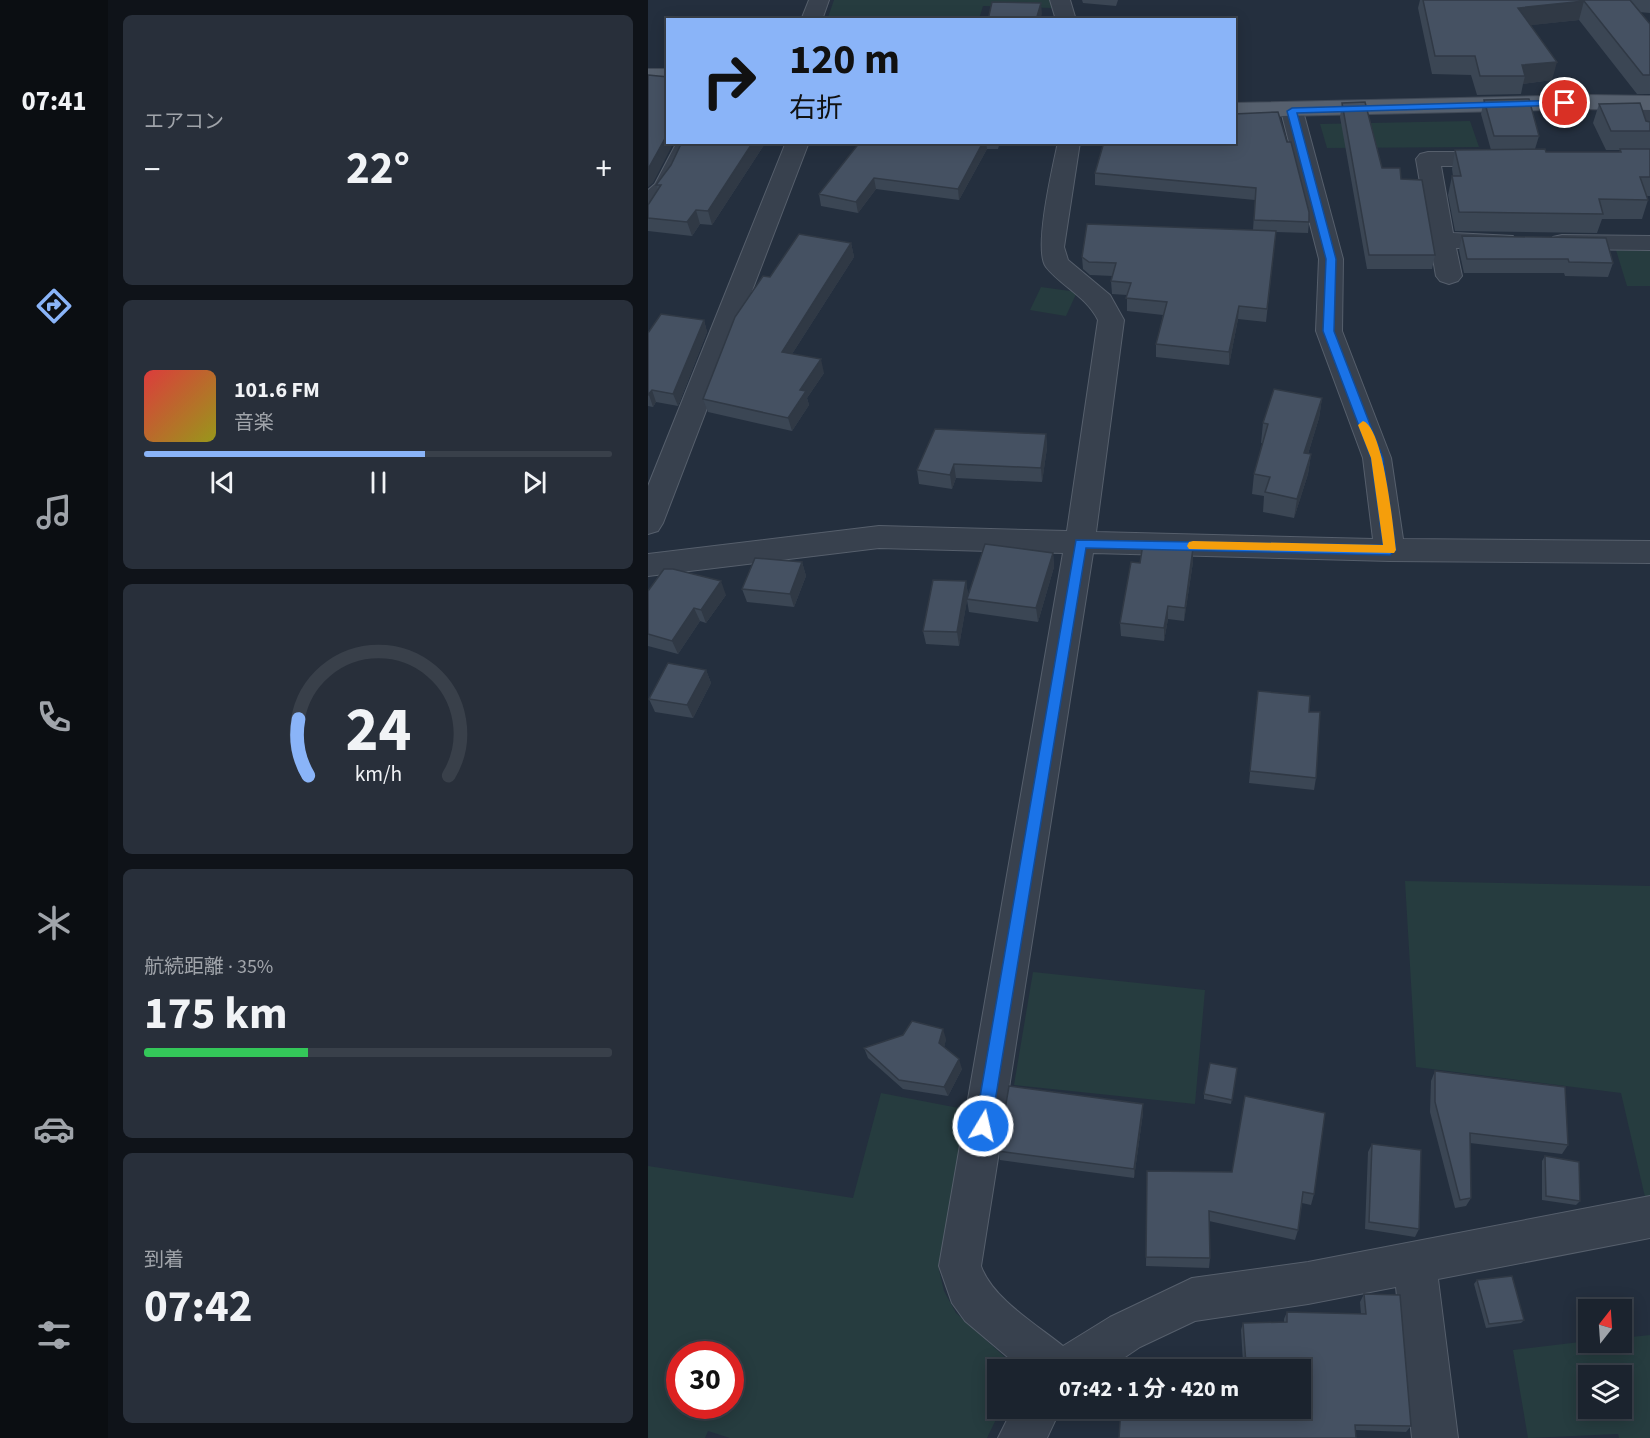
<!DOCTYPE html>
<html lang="ja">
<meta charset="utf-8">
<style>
:root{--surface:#1b232e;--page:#282f3a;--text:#f1f3f6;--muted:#a0a4aa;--line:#39404a;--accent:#8ab4f8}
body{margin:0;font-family:"Source Sans 3","Noto Sans JP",sans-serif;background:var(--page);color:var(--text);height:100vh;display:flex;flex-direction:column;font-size:22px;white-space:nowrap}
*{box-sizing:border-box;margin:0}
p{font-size:20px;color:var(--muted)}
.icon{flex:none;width:33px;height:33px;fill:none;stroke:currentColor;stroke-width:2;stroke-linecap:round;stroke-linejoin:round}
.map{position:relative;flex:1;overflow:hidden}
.panel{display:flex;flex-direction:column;gap:15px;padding:15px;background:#0f1319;width:540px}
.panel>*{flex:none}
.hud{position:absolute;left:18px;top:18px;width:570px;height:126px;border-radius:0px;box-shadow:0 3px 15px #0003,0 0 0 2px var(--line);background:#8ab4f8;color:#111;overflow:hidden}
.needle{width:39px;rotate:17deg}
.tools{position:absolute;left:930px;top:1299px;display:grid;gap:12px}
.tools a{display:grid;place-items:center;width:54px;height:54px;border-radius:0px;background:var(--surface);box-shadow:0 3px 15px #0003,0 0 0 2px var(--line);font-size:30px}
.speed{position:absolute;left:18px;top:1341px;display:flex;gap:12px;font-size:30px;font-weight:700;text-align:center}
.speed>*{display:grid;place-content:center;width:78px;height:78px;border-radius:50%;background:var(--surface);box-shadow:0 3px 15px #0003,0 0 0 2px var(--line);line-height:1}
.speed .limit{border:9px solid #d22;background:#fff;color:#111}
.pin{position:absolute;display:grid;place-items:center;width:51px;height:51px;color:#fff;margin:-26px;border:3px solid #fff;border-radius:50%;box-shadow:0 2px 6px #0007}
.me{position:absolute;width:66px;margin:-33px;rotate:9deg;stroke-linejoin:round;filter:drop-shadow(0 0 4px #0008)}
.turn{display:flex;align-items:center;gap:21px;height:126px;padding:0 24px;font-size:27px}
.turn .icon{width:78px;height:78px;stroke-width:2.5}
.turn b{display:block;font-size:42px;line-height:51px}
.big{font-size:45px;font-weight:700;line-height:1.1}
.panel .card{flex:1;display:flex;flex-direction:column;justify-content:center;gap:9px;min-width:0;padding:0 21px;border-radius:9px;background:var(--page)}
.panel .dial{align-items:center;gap:0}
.dial svg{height:156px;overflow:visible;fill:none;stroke:var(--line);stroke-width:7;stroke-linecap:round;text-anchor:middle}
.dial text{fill:var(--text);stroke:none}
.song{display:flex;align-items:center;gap:18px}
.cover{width:72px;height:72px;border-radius:9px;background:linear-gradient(135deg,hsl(0 70% 55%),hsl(60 70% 35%))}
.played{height:6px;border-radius:3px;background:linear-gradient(90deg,var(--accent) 60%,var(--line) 60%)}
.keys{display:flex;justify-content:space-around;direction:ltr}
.heat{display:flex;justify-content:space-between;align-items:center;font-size:33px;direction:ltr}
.charge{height:9px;border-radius:4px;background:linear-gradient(90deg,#34c759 35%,var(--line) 0)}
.trip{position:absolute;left:339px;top:1359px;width:324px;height:60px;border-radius:0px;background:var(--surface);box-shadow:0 3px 15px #0003,0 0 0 2px var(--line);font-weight:700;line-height:60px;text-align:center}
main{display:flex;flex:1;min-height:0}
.dock{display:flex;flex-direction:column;width:108px;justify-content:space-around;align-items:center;background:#0b0e12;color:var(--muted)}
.dock .icon{width:42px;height:42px}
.dock .current{color:var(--accent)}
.dock b{font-size:27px;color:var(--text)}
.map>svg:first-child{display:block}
</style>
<main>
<nav class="dock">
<b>07:41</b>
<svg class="icon current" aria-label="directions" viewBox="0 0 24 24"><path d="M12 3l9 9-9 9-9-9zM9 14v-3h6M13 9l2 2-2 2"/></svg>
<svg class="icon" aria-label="music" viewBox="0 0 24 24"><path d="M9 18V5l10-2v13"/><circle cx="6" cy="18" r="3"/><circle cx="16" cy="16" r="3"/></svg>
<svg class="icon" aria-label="phone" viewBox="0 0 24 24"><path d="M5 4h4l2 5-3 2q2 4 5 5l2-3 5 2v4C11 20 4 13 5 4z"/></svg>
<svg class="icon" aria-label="climate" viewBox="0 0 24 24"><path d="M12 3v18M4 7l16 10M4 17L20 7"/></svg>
<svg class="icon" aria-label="car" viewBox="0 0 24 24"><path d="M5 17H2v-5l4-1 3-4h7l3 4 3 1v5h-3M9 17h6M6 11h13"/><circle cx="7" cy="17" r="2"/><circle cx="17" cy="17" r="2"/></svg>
<svg class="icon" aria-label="filters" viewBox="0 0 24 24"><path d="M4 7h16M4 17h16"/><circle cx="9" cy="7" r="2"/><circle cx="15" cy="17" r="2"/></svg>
</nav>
<section class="panel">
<div class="card"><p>エアコン</p>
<div class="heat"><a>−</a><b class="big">22°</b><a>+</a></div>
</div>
<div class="card">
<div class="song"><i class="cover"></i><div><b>101.6 FM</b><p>音楽</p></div></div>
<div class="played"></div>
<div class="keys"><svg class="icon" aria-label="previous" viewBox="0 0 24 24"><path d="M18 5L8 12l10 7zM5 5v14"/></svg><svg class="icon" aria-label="pause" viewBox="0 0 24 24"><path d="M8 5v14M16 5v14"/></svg><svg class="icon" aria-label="next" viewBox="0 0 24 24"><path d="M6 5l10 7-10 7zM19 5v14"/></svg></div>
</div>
<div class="card dial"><svg viewBox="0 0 100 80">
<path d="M14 69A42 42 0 1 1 86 69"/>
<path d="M14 69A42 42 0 0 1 9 40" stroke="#8ab4f8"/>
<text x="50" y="56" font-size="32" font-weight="700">24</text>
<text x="50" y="72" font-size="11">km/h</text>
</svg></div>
<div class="card"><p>航続距離 · 35%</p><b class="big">175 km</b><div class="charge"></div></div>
<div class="card"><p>到着</p><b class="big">07:42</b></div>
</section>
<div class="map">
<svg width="1002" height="1438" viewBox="0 0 1002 1438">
<rect width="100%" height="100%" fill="#242f3e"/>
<path fill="#263c3f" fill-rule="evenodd" d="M186,0H403L404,8L335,6L331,19L179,20Z
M822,121L831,147L679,148L672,124Z
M968,250L1002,251V286H979Z
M393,287L429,292L418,316L382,310Z
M757,881L1002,886V1196L997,1197L973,1093L768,1067Z
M385,972L557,990L547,1104L366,1085Z
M233,1093L321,1110L291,1270L296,1291L308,1313L370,1369L350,1370V1408L353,1409L339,1438H82L60,1431L57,1438H0V1166L205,1198ZM32,1354H82V1406H32Z
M1002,1335V1438H971L970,1434L880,1438L865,1350L940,1341L974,1342V1338ZM940,1376H974V1408H940Z"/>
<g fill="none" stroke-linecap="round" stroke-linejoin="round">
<defs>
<path id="service" d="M29,142H44C35,159 19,199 0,204V190L7,184Z"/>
<path id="minor" d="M161,0H181L174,20H153Z
M402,0H422L428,20H408Z
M993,96L1002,100V141L994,139L982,103L985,98Z
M644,104L652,106L655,111L695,259L694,331L743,458L755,539L1002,541V563L742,561L445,553L333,1266C344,1298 389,1325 415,1346L462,1317L544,1278L660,1262L1002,1196V1238L790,1279L810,1438H764L748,1287L660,1304L547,1321L492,1347L458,1370H375L317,1321L304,1303L291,1266L415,553L231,548L0,576V554L231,526L419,531L450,320C438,296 414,287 398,267C385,250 405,166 410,142H432L416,247L420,260L462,295L476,320L448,532L725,539L715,458L668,331L671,259L633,111L636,106Z
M138,142H161L15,523L10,531L0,534V486Z
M780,152H851L859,154L863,159L859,164L851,166H793L805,233L865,236L868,241L865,246L856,248H808L814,276L810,281L801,284L792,281L788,276L768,159L772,154Z
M914,235L1002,236V250L914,249L905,247L902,242L905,237Z
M365,1408H413L399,1438H350Z"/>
<path id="primary" d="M0,69H20V82L0,81Z
M940,95L1002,96V110L940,109L586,117V103Z"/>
</defs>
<use href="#service" stroke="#565f6c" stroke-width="2"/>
<use href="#minor" stroke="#565f6c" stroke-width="2"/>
<use href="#primary" stroke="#414a57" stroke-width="2"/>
<use href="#service" fill="#38414e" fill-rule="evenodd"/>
<use href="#minor" fill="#38414e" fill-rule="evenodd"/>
<use href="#primary" fill="#56606e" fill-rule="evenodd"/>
</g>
<path fill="#3b4654" d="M434,0H470L468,6L435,3Z
M772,0H1002V13L991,12L1002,24V94H989L931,20L882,25L904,80L875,84L873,94L829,95L823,75L784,74L770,8Z
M836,100L891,136L887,149L898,152H971L972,150H958L945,123L951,104L1002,122V196H999L1000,200L994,219H954L949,233L807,231L800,195L804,176H805L804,169L807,150H843L833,114Z
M694,103L734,168L753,179L787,255L784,269H719L692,117Z
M118,142L64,225L52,224L44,236L0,231V205L10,190L8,185L23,165Z
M212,142H352L350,149H339L311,200L228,189L210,213L173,206L171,194Z
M639,142L661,222L660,233L628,232L618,322L590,319L581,365L508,357V344L515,315L479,311V295L464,294L463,281L465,276L442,275L435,269L434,257L605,230L607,200L447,185V173Z
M814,236L965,263L960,277L917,276L916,273H816L811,250Z
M203,243L206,257L144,354L176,373L159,398L161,405L144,431L60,412L55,399L122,277Z
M56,320L59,332L30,406L8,402L5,407L0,406V333Z
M674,398L671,418L660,454H663L660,474L646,518L615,512L616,496L604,494L606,474L615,443H613L615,423Z
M398,434L399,448L394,482L308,478L304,489L271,484L269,470Z
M405,553L406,567L390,622L321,612L319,600L311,646L278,644L275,631L318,581L320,595Z
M154,562L158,576L146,607L99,602L94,589Z
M545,562L536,621L520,619L516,641L473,636L472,623L492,563Z
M0,591L78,595L58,623L52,621L30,654L0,646Z
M58,670L63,683L45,718L7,712L1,699Z
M610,691L661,712L668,778L666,790L601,783Z
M298,1039L296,1047L314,1069L300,1096L255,1089L220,1058L216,1048Z
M589,1068L583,1104L556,1099V1094Z
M787,1071L920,1145L914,1154L822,1143L823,1198L818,1206L807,1208L782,1112L783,1081Z
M495,1104V1113L486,1178L352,1160L350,1151Z
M724,1144L771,1229L767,1237L717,1229L720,1152Z
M897,1156L932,1201L928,1205L894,1200V1161Z
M499,1171L584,1172L666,1194L663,1205L654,1203L650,1230L647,1240L561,1221L562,1258L561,1268L498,1266Z
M829,1280L876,1320L873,1323L838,1328L826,1284Z
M716,1294L763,1426L758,1432L707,1430L652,1408V1370H547L548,1361L595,1363L593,1330L595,1323L636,1322V1319L639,1312L713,1314L712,1302Z"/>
<path fill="#303945" d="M936,1L931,20L866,27L870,8Z
M393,3L394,14L392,20H388Z
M909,62L904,80L875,84L877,76L874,65Z
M20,133V142H26L5,183L0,187V169Z
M105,142H118L64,225L60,211Z
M335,142H338L339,149L311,200L310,189Z
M226,178L228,189L210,213L208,202Z
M48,210L52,224L44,236L39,222Z
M203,243L206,257L137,365L134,352Z
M591,306L590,319L581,365V352Z
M56,320L59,332L30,406L25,394Z
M173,359L176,373L159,398L161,405L144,431L140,418L152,390Z
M4,390L8,402L5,407L1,395Z
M674,398L671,418L654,473L656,453Z
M398,434L399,448L394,482L393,468Z
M663,454L660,474L646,518L649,499Z
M306,464L308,478L304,489L302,475Z
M545,548V562L536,621L537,608Z
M405,553L406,567L390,622L388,608Z
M154,562L158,576L146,607L142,594Z
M73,581L78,595L58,623L53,610Z
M318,581L320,595L311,646L309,632Z
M520,606V619L516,641V628Z
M46,608L52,621L30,654L24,641Z
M58,670L63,683L45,718L39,705Z
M295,1029L298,1039L295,1053L291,1043Z
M311,1059L314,1069L300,1096L296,1087Z
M495,1104V1113L486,1178V1169Z"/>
<path fill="#455162" stroke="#303945" stroke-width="1.5" d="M775,0H982L1002,24V75H995L936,1L870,8L909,62L874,65L877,76H832L827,56H787Z
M344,2L393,3L388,20H340Z
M0,75L20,77V133L0,169Z
M881,99L891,136H846L836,100Z
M717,102L734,168H752L753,179L774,180L787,255H721L694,103Z
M992,103L998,121L1002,122V131H963L951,104Z
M630,112L639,142H643L661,212V222L606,220L608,188L447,173L456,142H586V114Z
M34,142H105L60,211L48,210L39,222L0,218V205L13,185H8L23,165Z
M212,142H335L310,189L226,178L208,202L171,194Z
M897,149L898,152H973L972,149H1002V177H992L1000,200L951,199L955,214L811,212L804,176H813L807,150Z
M439,224L628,231L619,309L591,306L581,352L508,344L519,302L478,298L483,283L463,281L468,263L441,262L434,257Z
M151,234L203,243L134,352L173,359L152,390L158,391L140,418L55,399L87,317L115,276L122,277Z
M814,236L958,238L965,263L921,262L920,259H819Z
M13,314L56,320L25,394L4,390L0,395V333Z
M626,389L674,398L656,453L663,454L649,499L617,492L622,477L606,474L620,424L615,423Z
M287,429L398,434L393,468L306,464L302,475L269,470Z
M337,544L405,553L388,608L319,599Z
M495,544L545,548L537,608L520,606L516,628L472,623L483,562L492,563Z
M107,558L154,562L142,594L94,589Z
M16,569H25L73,581L53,610L46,608L24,641L0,634V591Z
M285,580L318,581L309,632L275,631Z
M20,663L58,670L39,705L1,699Z
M610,691L662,696L661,712H672L668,778L602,771Z
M264,1021L295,1029L291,1043L311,1059L296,1087L251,1080L216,1048L255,1035Z
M562,1063L589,1068L584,1100L556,1094Z
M787,1071L917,1087L920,1145L822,1133L823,1198L812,1200L787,1102Z
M361,1086L495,1104L486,1169L350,1151Z
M597,1096L677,1113L666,1194L655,1192L650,1230L561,1211L562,1258L498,1257L499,1171L584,1172Z
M724,1144L773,1150L771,1229L721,1222Z
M897,1156L931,1162L932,1201L898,1196Z
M864,1276L876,1320L841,1324L829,1280Z
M716,1294L752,1295L763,1426L707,1425L708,1438H471L473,1408H652V1370H548V1361L598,1364L595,1323L639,1322V1312L718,1314Z"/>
<path fill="#1a73e8" stroke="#114b97" stroke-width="1.5" d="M917,100L921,101V105L649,113L688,259L686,331L735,458L748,550L742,555L438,548L343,1126L341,1132L335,1134L329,1132L327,1126L428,540L735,545L723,458L675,331L678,259L639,111L644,108Z"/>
<path fill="#f59e0b" d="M715,421C736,428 745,528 748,550L746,553L541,549L539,546L541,542L545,541L735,545L723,458L710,425Z"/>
</svg>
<div class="tools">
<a><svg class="needle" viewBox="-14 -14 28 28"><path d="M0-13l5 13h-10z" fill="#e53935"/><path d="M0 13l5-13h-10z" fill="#a0a4aa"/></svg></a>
<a><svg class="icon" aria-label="layers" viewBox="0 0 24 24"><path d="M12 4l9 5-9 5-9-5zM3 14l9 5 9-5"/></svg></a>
</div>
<div class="speed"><div class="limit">30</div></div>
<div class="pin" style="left:917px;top:103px;background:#d93025"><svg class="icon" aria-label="arrive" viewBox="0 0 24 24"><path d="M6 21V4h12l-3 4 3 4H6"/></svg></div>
<svg class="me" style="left:335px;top:1126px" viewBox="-20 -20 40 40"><circle r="17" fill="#1a73e8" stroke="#fff" stroke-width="3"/><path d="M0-11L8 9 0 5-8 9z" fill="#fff"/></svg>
<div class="trip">07:42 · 1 分 · 420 m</div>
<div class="hud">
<div class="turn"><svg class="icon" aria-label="right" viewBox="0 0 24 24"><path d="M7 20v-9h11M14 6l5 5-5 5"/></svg><div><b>120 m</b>右折</div></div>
</div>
</div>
</main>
